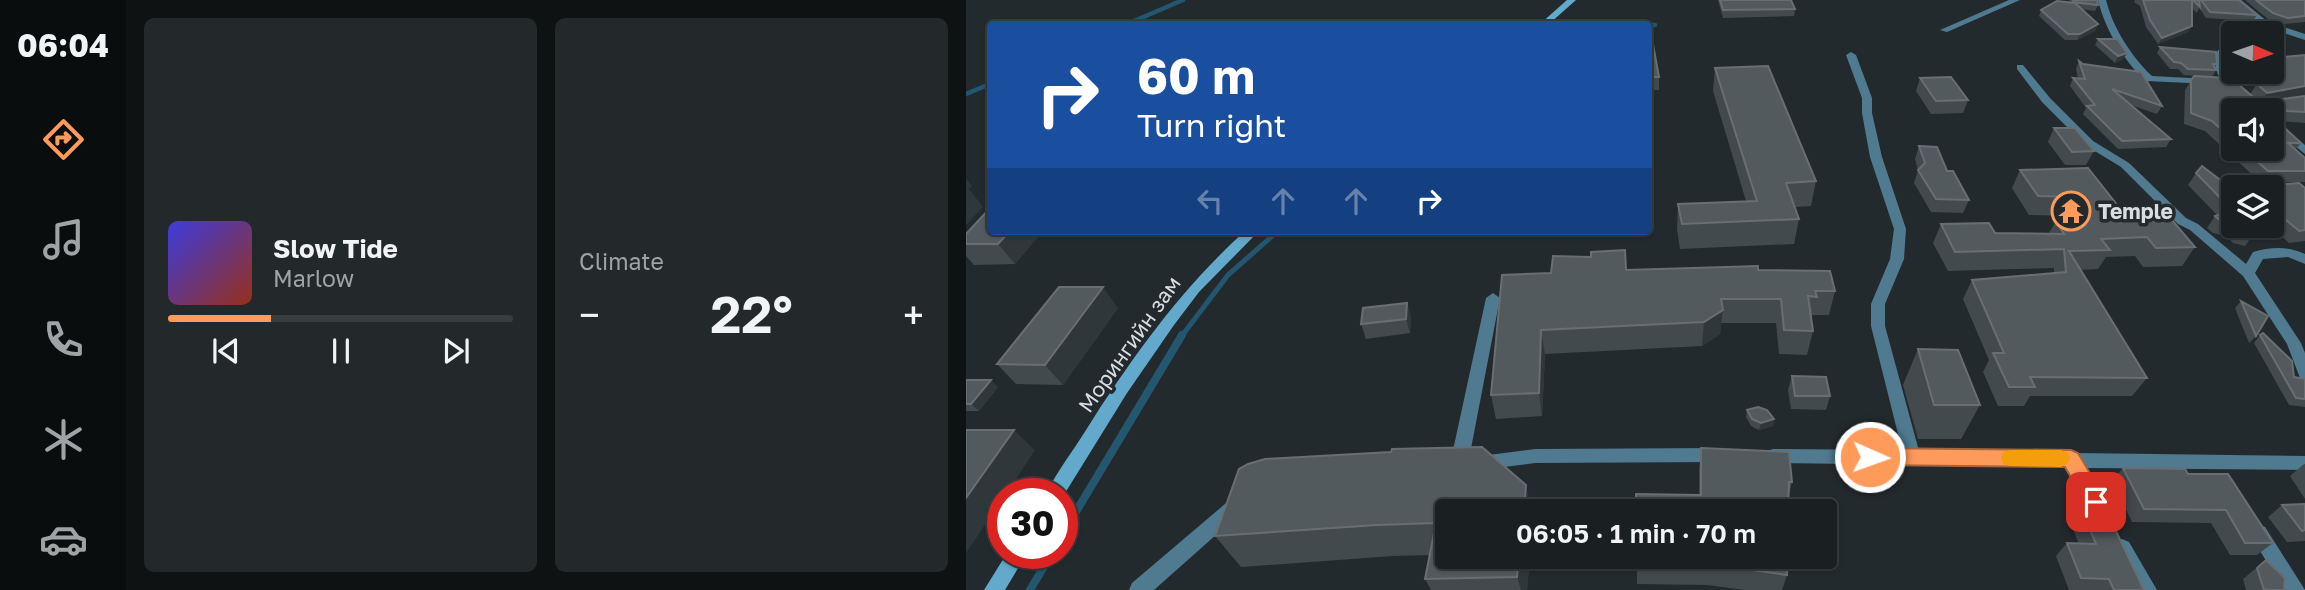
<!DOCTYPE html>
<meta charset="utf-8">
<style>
:root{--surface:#1a2022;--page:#23282a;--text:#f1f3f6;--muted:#9fa3a5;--line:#383e40;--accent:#ff9b5a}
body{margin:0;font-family:"Golos Text",sans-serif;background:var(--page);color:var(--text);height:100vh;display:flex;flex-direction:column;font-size:26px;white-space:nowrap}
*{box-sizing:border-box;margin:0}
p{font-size:23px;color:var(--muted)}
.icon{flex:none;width:38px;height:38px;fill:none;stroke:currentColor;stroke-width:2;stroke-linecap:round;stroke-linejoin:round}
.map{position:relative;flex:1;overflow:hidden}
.sheet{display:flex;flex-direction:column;gap:18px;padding:18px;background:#0e1213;width:840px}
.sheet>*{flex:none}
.banner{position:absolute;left:21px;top:21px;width:665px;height:214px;border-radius:7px;box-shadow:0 2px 5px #0004,0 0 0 2px var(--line);background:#1a4fa0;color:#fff;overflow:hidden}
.needle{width:46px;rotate:92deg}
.fabs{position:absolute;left:1255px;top:21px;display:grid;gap:14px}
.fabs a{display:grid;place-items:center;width:63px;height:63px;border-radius:7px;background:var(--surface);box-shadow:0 2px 5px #0004,0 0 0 2px var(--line);font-size:35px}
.speed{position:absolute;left:21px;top:478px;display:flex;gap:14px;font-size:35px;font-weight:700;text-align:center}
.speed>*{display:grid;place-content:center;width:91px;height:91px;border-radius:50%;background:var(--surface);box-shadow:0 2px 5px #0004,0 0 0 2px var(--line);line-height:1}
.speed .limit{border:10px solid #d22;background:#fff;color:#111}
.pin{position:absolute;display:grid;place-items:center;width:60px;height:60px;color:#fff;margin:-30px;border-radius:14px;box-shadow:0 4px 10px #0006}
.me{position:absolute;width:77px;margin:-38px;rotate:92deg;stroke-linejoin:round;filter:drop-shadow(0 0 5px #0008)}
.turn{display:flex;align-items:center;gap:24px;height:147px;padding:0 35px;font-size:32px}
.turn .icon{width:91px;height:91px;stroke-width:2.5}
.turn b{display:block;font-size:49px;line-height:60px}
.lanes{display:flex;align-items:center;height:66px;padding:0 35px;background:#0003;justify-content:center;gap:35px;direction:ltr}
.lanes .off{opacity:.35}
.big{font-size:52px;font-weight:600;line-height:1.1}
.sheet .card{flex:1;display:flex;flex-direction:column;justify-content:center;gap:10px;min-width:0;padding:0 24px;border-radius:10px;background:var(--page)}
.song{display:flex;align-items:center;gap:21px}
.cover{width:84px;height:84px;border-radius:10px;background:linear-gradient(135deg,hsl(240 70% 55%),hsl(10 70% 35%))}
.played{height:7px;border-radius:4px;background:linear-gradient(90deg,var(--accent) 30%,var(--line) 30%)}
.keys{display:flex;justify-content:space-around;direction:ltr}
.heat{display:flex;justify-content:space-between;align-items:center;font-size:38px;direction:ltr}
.sheet .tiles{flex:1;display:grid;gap:18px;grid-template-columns:repeat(2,1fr)}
.trip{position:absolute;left:469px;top:499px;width:402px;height:70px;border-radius:7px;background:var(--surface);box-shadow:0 2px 5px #0004,0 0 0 2px var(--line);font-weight:600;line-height:70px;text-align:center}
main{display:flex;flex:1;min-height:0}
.dock{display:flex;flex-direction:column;width:126px;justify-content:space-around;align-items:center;background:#0a0d0e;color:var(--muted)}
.dock .icon{width:49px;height:49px}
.dock .active{color:var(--accent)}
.dock b{font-size:32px;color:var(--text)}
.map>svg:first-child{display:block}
</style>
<main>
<nav class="dock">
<b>06:04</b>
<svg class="icon active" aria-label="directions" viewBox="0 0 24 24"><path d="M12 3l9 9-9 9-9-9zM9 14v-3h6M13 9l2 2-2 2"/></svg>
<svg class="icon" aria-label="music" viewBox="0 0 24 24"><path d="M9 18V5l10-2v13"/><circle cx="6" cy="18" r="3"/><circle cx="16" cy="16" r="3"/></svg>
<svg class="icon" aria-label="phone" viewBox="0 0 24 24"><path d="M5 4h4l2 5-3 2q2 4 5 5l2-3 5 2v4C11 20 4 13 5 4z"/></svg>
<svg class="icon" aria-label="climate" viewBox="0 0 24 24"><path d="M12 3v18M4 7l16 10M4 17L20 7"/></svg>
<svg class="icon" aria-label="car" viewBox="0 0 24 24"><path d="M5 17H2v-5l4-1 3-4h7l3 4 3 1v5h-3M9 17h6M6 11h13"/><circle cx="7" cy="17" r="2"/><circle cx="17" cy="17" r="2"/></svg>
</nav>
<section class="sheet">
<div class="tiles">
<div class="card">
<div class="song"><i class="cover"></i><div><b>Slow Tide</b><p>Marlow</p></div></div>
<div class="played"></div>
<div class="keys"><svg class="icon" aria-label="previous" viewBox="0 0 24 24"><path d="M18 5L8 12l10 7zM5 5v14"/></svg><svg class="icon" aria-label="pause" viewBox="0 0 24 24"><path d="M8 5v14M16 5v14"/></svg><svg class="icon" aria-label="next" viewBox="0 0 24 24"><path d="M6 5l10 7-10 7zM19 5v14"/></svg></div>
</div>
<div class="card"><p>Climate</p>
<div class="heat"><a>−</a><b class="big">22°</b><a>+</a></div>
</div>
</div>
</section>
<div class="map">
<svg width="1339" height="590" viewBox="0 0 1339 590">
<rect width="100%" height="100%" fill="#232a2e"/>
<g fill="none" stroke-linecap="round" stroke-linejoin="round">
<path stroke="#23576f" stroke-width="4.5" d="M161,24L217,0
M682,25H689
M0,94L24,84"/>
<path stroke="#23576f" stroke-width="5" d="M215,337L262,275L312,231"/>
<path stroke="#23576f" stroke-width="8" d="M96,535L216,335
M64,590L86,553"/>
<path fill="#507a90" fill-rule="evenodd" d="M1043,0H1054L981,32L974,30Z
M1132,0H1140C1147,28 1165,56 1186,76L1242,79L1247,82L1246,84L1179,81C1158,60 1139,30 1132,0Z
M1266,0H1275L1302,22L1339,34V40L1299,27L1288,33H1280L1284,27L1293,23Z
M1267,46V52L1259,54C1252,80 1284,94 1297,110H1286C1269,95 1240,76 1252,50Z
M885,52L890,55L906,98V113L916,157L940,229L938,259L919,304V326L953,451L1100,452L1105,451L1110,453L1339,456V470L1120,468L1152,524L1149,530L1143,532L1137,530L1101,467L807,463L801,461L798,456L801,451L807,449L936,450L905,326V304L924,259L928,229L904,157L896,113V98L880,55Z
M1051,65H1057L1084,98L1127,141L1163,163L1220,218L1232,224L1280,264L1287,252C1305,247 1322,246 1339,254V264L1322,257L1297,259L1289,273L1335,343L1339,353V380L1334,378L1321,344L1277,276L1224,230L1212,224L1155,167L1119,145L1076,102L1051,69Z
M1306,119L1339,145V154L1306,127Z
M527,293L534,298L502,464L499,469L493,471L487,469L484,464L520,298Z
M752,448L758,450L761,455L758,460L752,462L569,463L514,470L508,468L505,463L508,458L514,456L569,449Z
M272,496L278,498L281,504L278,510L188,590H163L166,583L266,498Z
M1292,524L1299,527L1339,590H1318L1283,533L1285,527Z
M1156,539L1163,542L1191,590H1170L1147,548L1149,542Z"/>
<path fill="#63a9cc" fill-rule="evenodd" d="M601,0H610L583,24H574Z
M279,231H293L233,292L208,325L161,393L96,498V494H80C91,471 107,451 120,430C166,357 215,289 279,231Z
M41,553H61L39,590H18Z"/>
</g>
<path fill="#434a4e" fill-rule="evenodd" d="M752,0H825L829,9L828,16L757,18Z
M1103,0H1131L1132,5L1129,11L1115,9L1132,24L1129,31L1111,40H1099L1073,16L1075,10L1104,3Z
M1169,0H1273L1291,15L1287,21L1240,18L1233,8L1231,13L1226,8L1222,32L1192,44L1180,27L1174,6L1168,2Z
M1279,0H1339V22L1318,24L1303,20Z
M682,39L693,77V90H682Z
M1132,39L1161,53L1157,59L1149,63L1129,45Z
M1194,47L1251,64L1249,67L1250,70L1246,77L1218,75L1212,69H1204L1191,53Z
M1339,55V96L1317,99L1339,96V123L1313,121L1307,117L1335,143L1330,149L1339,158V182H1294L1239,131L1218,124L1219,90L1228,76L1265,84L1284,94L1289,87L1278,72H1306ZM1267,110H1306V149H1267Z
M1113,61L1117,64L1196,106L1191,114L1165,105L1205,139L1200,147L1152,149L1117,114L1120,108L1104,86L1107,78H1112L1110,69Z
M749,68L850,181L845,206L828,207L833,219L828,244L714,249L711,229L712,204L780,201L747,91Z
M954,78L1002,100L997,113L965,114L950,91Z
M1088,128L1128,151L1120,165H1099L1082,142Z
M953,146L981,171L1003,200L997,213L965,212L948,183L952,170L949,159Z
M1122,168L1164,221L1229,247L1216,266L1177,267L1169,256L1140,257L1132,269L1114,270L1181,378L1166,396H1064L1058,406H1032L1017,372L1023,360L997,299L1006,280L1088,273V268L982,271L967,243L975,224L1029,233H1083L1090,221L1105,220V216L1063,215L1046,188L1054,170Z
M1230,173L1265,188H1267V226H1306V187L1339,188V241L1323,243L1311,232H1289L1279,246L1267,243L1260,236L1247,233L1241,228L1249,216H1252L1222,185Z
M24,231H77L49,264L8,265L0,256V234Z
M116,231H171L170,233H117Z
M660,270H792L869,291L863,315H846L845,319L847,331L841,355L813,354L810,323H755L754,334L736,346L579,354L576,416L530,419L525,395L536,275Z
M1275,301L1290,336L1283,343L1269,308Z
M441,303L445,317L444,333L400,339L395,324Z
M152,308L97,385L50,384L31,364Z
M1294,335L1328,377L1339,379V407L1323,405L1288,343Z
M952,349L1014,405L995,439H952L937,385Z
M826,376L864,396L860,410L825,409L822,390Z
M0,380L32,387L13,411H0Z
M781,410L808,419L807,426L793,430L785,426L780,417Z
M735,448L826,482L823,494L733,495V471Z
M299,459L564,556L561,590H465L459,579L464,555L427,556L275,567L249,536Z
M1338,464H1339V499L1324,476Z
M1157,468L1222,474L1307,543L1291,555H1264L1245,523L1166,522L1146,481Z
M1339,504V541L1321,542L1302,517L1316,505Z
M1115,509L1178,590H1103L1090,556L1101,543L1113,544L1104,522Z
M671,556H822L821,575L816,590H779L741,585L671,584Z
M1300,560L1320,590H1280L1277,579Z"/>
<path fill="#30373b" d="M1132,24L1129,31L1111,40L1114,34Z
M1226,26L1222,32L1192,44L1196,38Z
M1161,53L1157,59L1149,63L1152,56Z
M1339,86V95L1294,103L1301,93Z
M0,179L6,186L3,189L17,207L0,225Z
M44,231H77L49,264L32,244Z
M137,287L152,308L97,385L79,365Z
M441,303L445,317L444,333L440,319Z
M757,310L754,334L736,346L738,322Z
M575,330L579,354L576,416L573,393Z
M25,380L32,387L13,411L5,404Z
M808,419L807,426L793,430L795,423Z
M48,430L69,450L40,494H37V498L0,553V498Z
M560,485L566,511H558Z
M553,556H564L561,590H555L551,577Z"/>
<path fill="#535a5e" stroke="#686e72" stroke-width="2" d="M754,0H825L829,9L757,10Z
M1107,0H1131L1132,5L1107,2Z
M1177,0H1226V26L1196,38L1184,20Z
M1227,0H1233L1234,7Z
M1235,0H1273L1291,15L1244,12Z
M1290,0H1339V16L1322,18L1307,13Z
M1091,1L1109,3L1132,24L1114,34H1102L1075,10Z
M682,39H686L693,77H682Z
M1132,39H1151L1161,53L1152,56Z
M1194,47L1250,52L1251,64H1247L1250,70L1222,69L1215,63L1208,62Z
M1339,55V86L1301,93L1291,84H1301L1292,72H1306V58Z
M1113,61L1117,64L1175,72L1196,106L1146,89L1205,139L1156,141L1121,106L1129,105L1107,78L1119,79Z
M802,66L850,181L820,183L833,219L716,224L712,204L791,201L749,68Z
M1228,76L1261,78L1265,84H1272L1293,102L1339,96V112L1321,111L1313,106L1311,111L1267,110V140L1246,121L1225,113V80Z
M985,77L1002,100L970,101L954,78Z
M1306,116L1335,143H1322L1339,158V171H1302L1277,149H1306Z
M1088,128H1109L1128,151L1106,152Z
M953,146L971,147L981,171H987L1003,200L970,199L952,170L959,163Z
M1236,166L1265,188H1267V224L1255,221L1249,216L1266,210L1230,173Z
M1122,168L1164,221L1206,220L1229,247L1190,248L1181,237L1135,239L1144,250L1103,251L1181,378L1064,377L1069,387H1043L1027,353H1038L1006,280L1100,272L1098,249L989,252L975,224L1023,223L1029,233L1098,234L1090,221L1116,220L1115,197L1072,196L1054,170Z
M1333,183L1339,188V230L1333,231L1320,220L1306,221V187H1280Z
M24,208V231H44L32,244H0V234Z
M1270,226H1293L1288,234L1276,231Z
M659,250L660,270L792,266V270L864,271L869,291H849L851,297L842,296L847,331L818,330L815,299H755L757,310L738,322L575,330L573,393L525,395L536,275L585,273L587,256L625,257V252Z
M93,287H137L79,365L31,364Z
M1275,301L1302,316L1290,336Z
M441,303L440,319L395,324L397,308Z
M1297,333L1326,361L1328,377L1339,379V399L1330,398L1294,335Z
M952,349L992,350L1014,405H968Z
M826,376L860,377L864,396H829Z
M0,380H25L5,404H0Z
M792,407L801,410L808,419L795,423L786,419L781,410Z
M0,430H48L0,498Z
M516,447L560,485L558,511H481V556H553L551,577L459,579L470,523L411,525L249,536L273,469L282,464L299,459L425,452L426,449Z
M735,448L823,452L826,482H823L822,511H670V494L735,495Z
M1157,468L1219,469L1222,474H1262L1307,543H1279L1260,510L1178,509Z
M1339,504V530L1336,531L1316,505Z
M1115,509L1140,510L1178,590H1148L1143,579L1115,578L1101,543L1130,544Z
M671,556H822L821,575L744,564L672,563Z
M1300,560L1319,578L1318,587L1320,590H1298L1291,568Z"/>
<path fill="#ff9b5a" stroke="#a6653a" stroke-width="2" d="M904,448L1105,450L1112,453L1141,502L1138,509L1130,511L1123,509L1099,467L904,465L898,462L895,457L898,451Z"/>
<path fill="#f59e0b" d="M1044,450H1095L1101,452L1104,458L1101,464L1095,467L1044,466L1037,464L1035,458L1037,452Z"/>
<defs>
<symbol id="temple-ring" viewBox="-11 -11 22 22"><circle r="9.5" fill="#232a2e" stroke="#ff9b5a" stroke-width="1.5"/><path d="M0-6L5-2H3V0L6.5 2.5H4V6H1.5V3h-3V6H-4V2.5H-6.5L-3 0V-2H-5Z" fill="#ff9b5a"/></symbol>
</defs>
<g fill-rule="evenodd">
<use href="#temple-ring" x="1083" y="189" width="44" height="44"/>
</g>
<g text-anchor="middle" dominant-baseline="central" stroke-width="7" stroke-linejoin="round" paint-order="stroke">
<g font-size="21" font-weight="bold" fill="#d8dddf" stroke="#232a2e" text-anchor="start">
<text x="1132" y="211">Temple</text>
</g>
<g font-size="21" fill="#d8dddf" stroke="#232a2e">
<text transform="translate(163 344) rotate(-55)">Морингийн зам</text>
</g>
</g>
</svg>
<div class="fabs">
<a><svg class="needle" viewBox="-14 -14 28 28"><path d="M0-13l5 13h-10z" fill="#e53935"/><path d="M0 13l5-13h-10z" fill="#9fa3a5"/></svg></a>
<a><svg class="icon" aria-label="sound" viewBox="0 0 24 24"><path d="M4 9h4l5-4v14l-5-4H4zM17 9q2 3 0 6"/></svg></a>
<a><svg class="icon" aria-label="layers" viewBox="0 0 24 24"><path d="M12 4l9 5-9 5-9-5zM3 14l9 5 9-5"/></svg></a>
</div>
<div class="speed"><div class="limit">30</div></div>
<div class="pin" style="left:1130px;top:502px;background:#d93025"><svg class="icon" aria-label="arrive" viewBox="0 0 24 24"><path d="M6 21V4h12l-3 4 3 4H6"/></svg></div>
<svg class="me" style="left:904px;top:457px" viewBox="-20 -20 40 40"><circle r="17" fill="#ff9b5a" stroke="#fff" stroke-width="3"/><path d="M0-11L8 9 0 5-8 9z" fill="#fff"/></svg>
<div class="trip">06:05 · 1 min · 70 m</div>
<div class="banner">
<div class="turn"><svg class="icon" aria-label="right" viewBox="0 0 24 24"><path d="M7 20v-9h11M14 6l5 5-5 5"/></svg><div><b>60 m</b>Turn right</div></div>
<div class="lanes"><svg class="icon off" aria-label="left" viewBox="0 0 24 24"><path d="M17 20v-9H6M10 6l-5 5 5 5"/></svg><svg class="icon off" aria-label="ahead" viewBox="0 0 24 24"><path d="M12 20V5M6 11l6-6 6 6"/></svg><svg class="icon off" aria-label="ahead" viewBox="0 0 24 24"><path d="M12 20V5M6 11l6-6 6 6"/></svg><svg class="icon" aria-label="right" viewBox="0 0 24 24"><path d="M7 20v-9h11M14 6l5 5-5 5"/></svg></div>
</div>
</div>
</main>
